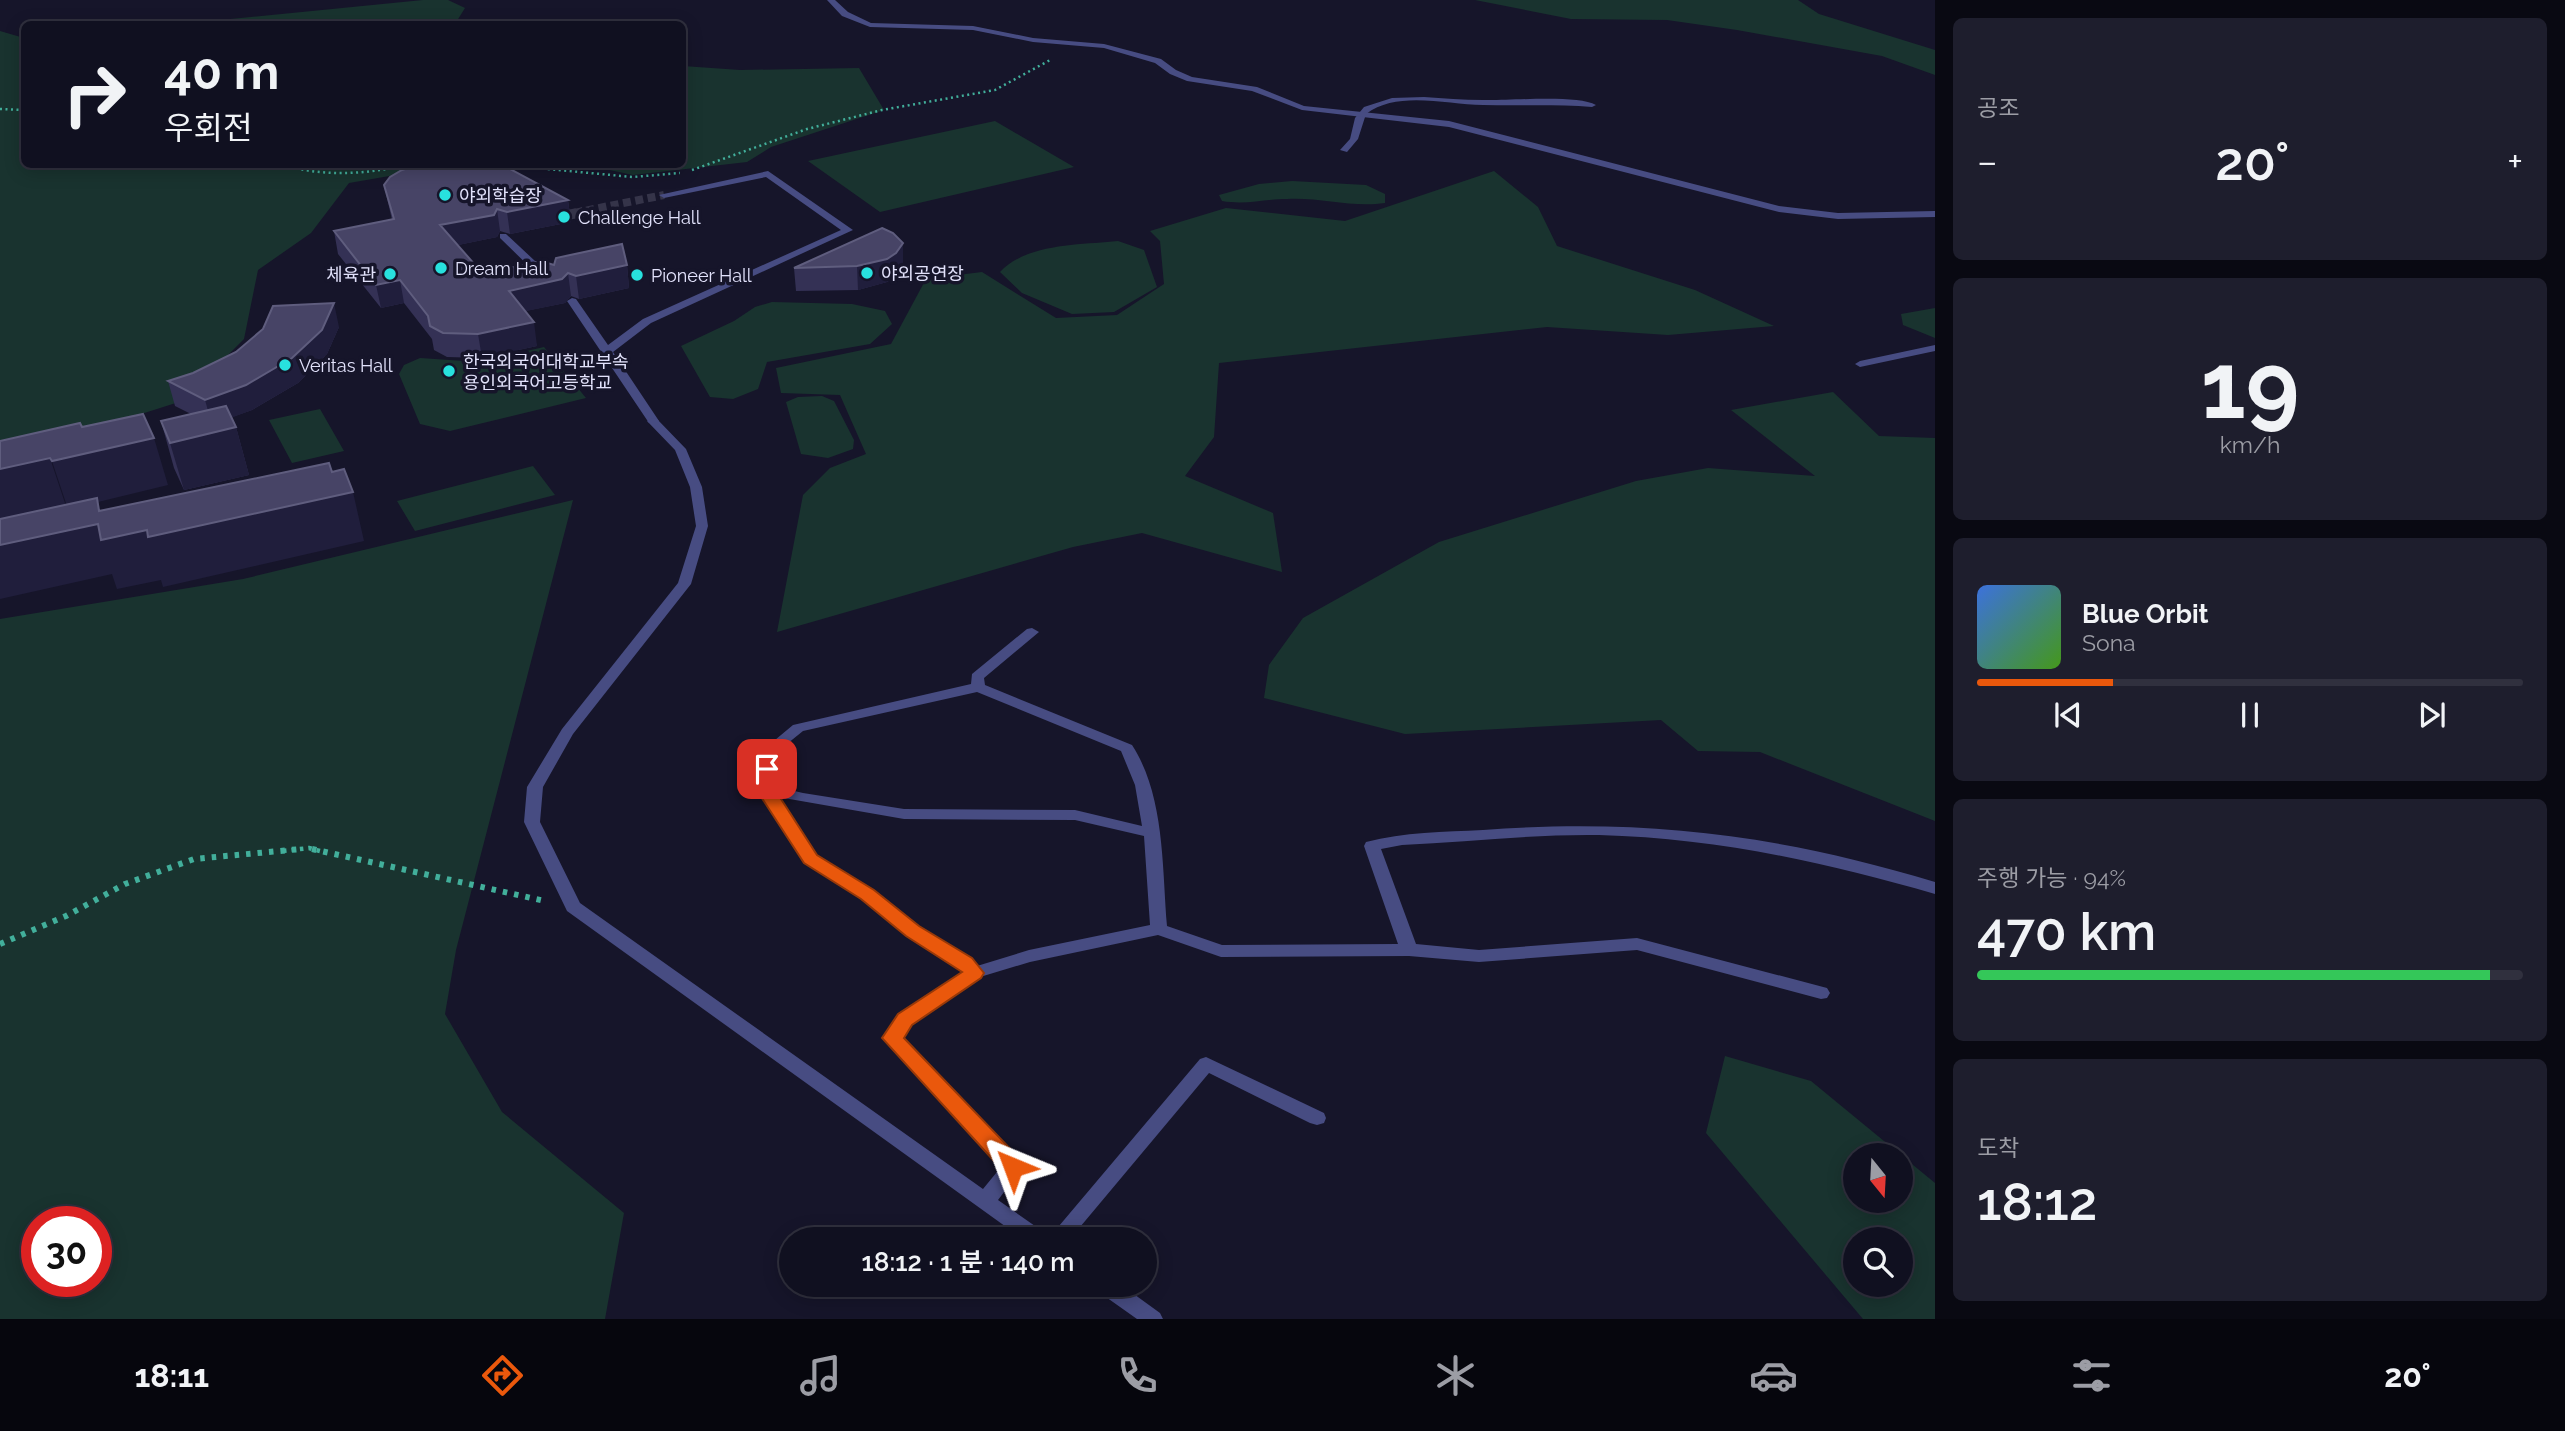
<!DOCTYPE html>
<html lang="ko">
<meta charset="utf-8">
<style>
:root{--surface:#101020;--page:#1e1e2d;--text:#f1f3f6;--muted:#9c9da5;--line:#30303e;--accent:#ea580c}
body{margin:0;font-family:Raleway,"Noto Sans KR",sans-serif;background:var(--page);color:var(--text);height:100vh;display:flex;flex-direction:column;font-size:26px;white-space:nowrap}
*{box-sizing:border-box;margin:0}
p{font-size:23px;color:var(--muted)}
.icon{flex:none;width:38px;height:38px;fill:none;stroke:currentColor;stroke-width:2;stroke-linecap:round;stroke-linejoin:round}
.map{position:relative;flex:1;overflow:hidden}
.drawer{display:flex;flex-direction:column;gap:18px;padding:18px;background:#090912;width:630px}
.drawer>*{flex:none}
.banner{position:absolute;left:21px;top:21px;width:665px;height:147px;border-radius:10px;box-shadow:0 4px 18px #0003,0 0 0 2px var(--line);background:#101020;color:var(--text);overflow:hidden}
.needle{width:46px;rotate:162deg}
.controls{position:absolute;left:1843px;top:1143px;display:grid;gap:14px}
.controls a{display:grid;place-items:center;width:70px;height:70px;border-radius:50%;background:var(--surface);box-shadow:0 4px 18px #0003,0 0 0 2px var(--line);font-size:35px}
.speed{position:absolute;left:21px;top:1206px;display:flex;gap:14px;font-size:35px;font-weight:700;text-align:center}
.speed>*{display:grid;place-content:center;width:91px;height:91px;border-radius:50%;background:var(--surface);box-shadow:0 4px 18px #0003,0 0 0 2px var(--line);line-height:1}
.speed .limit{border:10px solid #d22;background:#fff;color:#111}
.pin{position:absolute;display:grid;place-items:center;width:60px;height:60px;color:#fff;margin:-30px;border-radius:14px;box-shadow:0 4px 10px #0006}
.me{position:absolute;width:77px;margin:-38px;rotate:316deg;stroke-linejoin:round;filter:drop-shadow(0 0 5px #0008)}
.turn{display:flex;align-items:center;gap:24px;height:147px;padding:0 28px;font-size:32px}
.turn .icon{width:91px;height:91px;stroke-width:2.5}
.turn b{display:block;font-size:49px;line-height:60px}
.big{font-size:52px;font-weight:600;line-height:1.1}
.drawer .widget{flex:1;display:flex;flex-direction:column;justify-content:center;gap:10px;min-width:0;padding:0 24px;border-radius:10px;background:var(--page)}
.drawer .dial{align-items:center;gap:0}
.dial b{font-size:91px;line-height:1}
.song{display:flex;align-items:center;gap:21px}
.cover{width:84px;height:84px;border-radius:10px;background:linear-gradient(135deg,hsl(220 70% 55%),hsl(100 70% 35%))}
.played{height:7px;border-radius:4px;background:linear-gradient(90deg,var(--accent) 25%,var(--line) 25%)}
.keys{display:flex;justify-content:space-around;direction:ltr}
.heat{display:flex;justify-content:space-between;align-items:center;font-size:38px;direction:ltr}
.charge{height:10px;border-radius:5px;background:linear-gradient(90deg,#34c759 94%,var(--line) 0)}
.trip{position:absolute;left:779px;top:1227px;width:378px;height:70px;border-radius:35px;background:var(--surface);box-shadow:0 4px 18px #0003,0 0 0 2px var(--line);font-weight:600;line-height:70px;text-align:center}
.tabs{display:flex;height:112px;justify-content:space-around;align-items:center;background:#06060d;color:var(--muted)}
.tabs .icon{width:49px;height:49px}
.tabs .selected{color:var(--accent)}
.tabs b{font-size:32px;color:var(--text)}
main{display:flex;flex:1;min-height:0}
.map>svg:first-child{display:block}
</style>
<main>
<div class="map">
<svg width="1935" height="1319" viewBox="0 0 1935 1319">
<rect width="100%" height="100%" fill="#16152a"/>
<path fill="#19332f" fill-rule="evenodd" d="M423,0H448L465,8L455,24H180Z
M1475,0H1798L1819,14L1935,50V75L1882,56L1737,30L1667,20L1571,19Z
M0,31L24,38V164L453,165L349,183L311,233L258,270L244,339L182,401L0,459Z
M683,66L740,70L859,68L884,110L771,147L747,162L633,175L586,165L534,170L482,165L682,164Z
M995,121L1074,167L880,212L808,161Z
M1494,171L1538,207L1557,246L1695,290L1774,326L1668,335L1547,327L1219,363L1214,437L1185,476L1273,513L1282,572L1142,533L1073,547L777,632L803,495L830,468L866,454L840,395L781,393L776,368L891,344L926,279L982,272L1056,318L1117,315L1164,284L1160,241L1150,231L1226,208L1345,221Z
M1292,181L1366,185L1385,194V203C1352,208 1320,197 1287,199C1263,199 1247,205 1222,201L1219,195L1259,184Z
M1118,241L1144,250L1157,287L1114,312L1072,314L1022,293L1000,272C1027,243 1081,245 1118,241Z
M772,302L852,304L885,311L892,324L870,344L767,362L758,389L733,399L710,397L681,346L734,321L755,307Z
M1935,308V338L1903,325L1901,314Z
M544,347L586,398L450,431L420,424L399,374L404,365L420,358L479,362Z
M1833,392L1879,436L1935,438V821L1760,752L1698,751L1661,720L1405,734L1264,698L1269,665L1303,618L1439,542L1636,481L1708,468L1815,476L1731,410Z
M822,396L834,401L854,440L853,449L828,458L801,454L786,402L798,397Z
M320,409L344,451L292,463L269,420Z
M533,466L555,495L415,531L397,501Z
M573,500L456,950L445,1014L502,1112L624,1213L605,1319H0V619L243,579ZM37,1222H96V1281H37Z
M1725,1056L1811,1081L1935,1183V1319H1863L1706,1133ZM1855,1155H1900V1200H1855ZM1855,1239H1900V1284H1855Z"/>
<g fill="none" stroke-linecap="round" stroke-linejoin="round">
<path stroke="#353449" stroke-width="8" stroke-dasharray="8 4.5" stroke-linecap="butt" d="M574,213L664,195"/>
<path stroke="#353449" stroke-width="10" stroke-dasharray="10 5" stroke-linecap="butt" d="M552,218L583,212"/>
<path stroke="#42af9b" stroke-width="2.5" stroke-dasharray="2 3.5" stroke-linecap="butt" d="M0,109L24,110
M280,164C325,178 367,174 412,164
M493,164L633,177L680,173
M692,170L807,129L882,110L995,90L1052,59"/>
<path stroke="#42af9b" stroke-width="4.5" stroke-dasharray="3.5 5" stroke-linecap="butt" d="M283,851L309,848L320,851"/>
<path stroke="#42af9b" stroke-width="6" stroke-dasharray="4.5 7" stroke-linecap="butt" d="M312,849L545,901
M0,944L66,916L125,884L194,859L301,849"/>
<path fill="#474c82" fill-rule="evenodd" d="M1424,97C1443,98 1463,100 1483,100C1508,101 1577,94 1596,105L1592,107C1556,104 1520,106 1483,105C1447,105 1398,90 1366,114L1358,139L1347,152L1340,150L1350,139L1355,118L1364,107L1392,98Z
M768,171L853,230L651,323L613,352L659,421L657,423H649L567,301L572,298L576,299L608,345L643,319L841,230L766,177L664,198L659,195Z
M500,234H506L549,274V278H541L500,238Z
M1935,345V351L1860,367L1855,364L1860,361Z
M1206,1057L1324,1113L1326,1118L1324,1123L1317,1125L1310,1123L1209,1073L1070,1239H1048L1200,1059Z"/>
<path fill="#474c82" fill-rule="evenodd" d="M827,0H835L848,12L871,23L973,26L1033,38L1104,44L1161,59L1176,70L1192,77L1257,87L1304,106L1449,121L1779,206L1838,213L1935,211V217L1838,219L1779,212L1449,127L1302,110L1252,91L1187,81L1170,74L1155,63L1104,48L1033,42L973,30L870,27L842,16Z
M653,418L657,419L686,449L702,487L708,526L691,584L573,734L543,787L540,822L580,903L983,1189L1001,1167L883,1038L899,1014L963,972L906,935L861,898L805,863L757,789L763,750L793,725L971,684L972,674L1027,629L1032,628L1039,632L984,678L985,685L1132,745C1165,796 1162,867 1167,926L1222,945L1398,944L1364,846L1366,842C1404,832 1444,832 1483,830C1645,818 1780,835 1935,882V894C1823,862 1716,838 1599,835C1534,834 1468,842 1402,845L1381,849L1416,944L1479,950L1637,938L1827,988L1830,993L1827,998L1821,999L1637,950L1479,962L1409,956L1221,957L1158,935L1030,962L980,977L911,1024L902,1037L1020,1162L1023,1167L998,1200L1045,1233L1048,1239H1023L567,911L524,822L527,787L562,729L678,583L696,526L690,487L675,450L647,421ZM977,692L1121,751L1135,785L1142,826L1075,810L904,809L803,793L773,786L777,752L803,731ZM778,797L904,819L1075,820L1144,836L1150,925L1029,950L977,966L971,959L918,927L873,890L817,855Z
M1093,1284H1120L1160,1313L1163,1319H1137L1096,1290Z"/>
</g>
<path fill="#343155" d="M384,185L568,200L571,222L510,234L500,231L497,237L458,245L483,274L554,265H627L629,288L579,299L571,296L565,303L525,311L537,346L482,358L447,357L434,350L432,339L404,303L381,308L338,254L334,231L392,220Z
M903,243V266L897,276L887,282L858,290L796,291L794,268Z
M339,327L327,354L298,383L252,410L232,417L236,427L249,475L184,490L174,468L161,421L191,414L175,406L168,381Z"/>
<path fill="#201e3c" d="M568,200L571,222L510,234L507,212Z
M497,209L500,231L497,237L444,248L440,225Z
M903,243V266L897,276L887,282L858,290L857,266Z
M627,265L629,288L579,299L576,276Z
M568,273L571,296L565,303L512,314L509,291Z
M400,280L404,303L381,308L376,285Z
M334,303L339,327L327,354L298,383L252,410L212,425L205,400Z
M534,322L537,346L482,358L478,334Z
M236,427L249,475L184,490L170,443Z
M154,438L168,485L98,502L109,538L147,530L353,492L364,541L163,587L161,580L117,589L112,574L0,599V545L98,524L99,511L68,509L52,461Z
M50,458L66,506L0,522V469Z"/>
<path fill="#474466" stroke="#5f5d7e" stroke-width="2" d="M422,164H501L568,200L507,212L497,209L494,215L440,225L483,274L541,261L554,265L556,258L622,244L627,265L576,276L568,273L562,279L509,291L534,322L478,334L443,333L430,326L428,316L400,280L376,285L334,231L394,219L384,185L390,177L402,170Z
M882,228L893,233L903,243L896,253L887,259L857,266L794,268Z
M334,303L322,330L292,358L246,385L205,400L168,381L193,373L236,352L263,329L273,306Z
M226,406L236,427L170,443L161,421Z
M143,414L154,438L52,461L50,458L0,469V441L80,423L82,427Z
M329,463L332,472L344,469L353,492L148,537L147,530L101,540L98,524L0,545V519L97,498L99,511Z"/>
<path fill="#ea580c" stroke="#983908" stroke-width="2" d="M767,764L776,769L774,788L817,855L874,890L919,926L972,958L984,973L981,978L912,1025L904,1038L1021,1160L1024,1167L1021,1173L1013,1175L1005,1173L882,1038L898,1014L962,972L906,936L861,899L804,863L756,789L759,769Z"/>
<g fill="#28e1de" stroke="#16152a" stroke-width="2.5">
<circle cx="445" cy="195" r="7"/>
<circle cx="564" cy="217" r="7"/>
<circle cx="441" cy="268" r="7"/>
<circle cx="867" cy="273" r="7"/>
<circle cx="390" cy="274" r="7"/>
<circle cx="637" cy="275" r="7"/>
<circle cx="285" cy="365" r="7"/>
<circle cx="449" cy="371" r="7"/>
</g>
<g text-anchor="middle" dominant-baseline="central" stroke-width="7" stroke-linejoin="round" paint-order="stroke">
<g font-size="18" fill="#e2e2fb" stroke="#16152a" text-anchor="start">
<text x="459" y="195">야외학습장</text>
<text x="578" y="217">Challenge Hall</text>
<text x="455" y="268">Dream Hall</text>
<text x="881" y="273">야외공연장</text>
<text x="376" y="274" text-anchor="end">체육관</text>
<text x="651" y="275">Pioneer Hall</text>
<text x="463" y="361">한국외국어대학교부속<tspan x="463" dy="21">용인외국어고등학교</tspan></text>
<text x="299" y="365">Veritas Hall</text>
</g>
</g>
</svg>
<div class="controls">
<a><svg class="needle" viewBox="-14 -14 28 28"><path d="M0-13l5 13h-10z" fill="#e53935"/><path d="M0 13l5-13h-10z" fill="#9c9da5"/></svg></a>
<a><svg class="icon" aria-label="search" viewBox="0 0 24 24"><circle cx="10" cy="10" r="6"/><path d="M15 15l6 6"/></svg></a>
</div>
<div class="speed"><div class="limit">30</div></div>
<div class="pin" style="left:767px;top:769px;background:#d93025"><svg class="icon" aria-label="arrive" viewBox="0 0 24 24"><path d="M6 21V4h12l-3 4 3 4H6"/></svg></div>
<svg class="me" style="left:1013px;top:1167px" viewBox="-20 -20 40 40"><path d="M0-17L14 15 0 8-14 15z" fill="#ea580c" stroke="#fff" stroke-width="4"/></svg>
<div class="trip">18:12 · 1 분 · 140 m</div>
<div class="banner">
<div class="turn"><svg class="icon" aria-label="right" viewBox="0 0 24 24"><path d="M7 20v-9h11M14 6l5 5-5 5"/></svg><div><b>40 m</b>우회전</div></div>
</div>
</div>
<section class="drawer">
<div class="widget"><p>공조</p>
<div class="heat"><a>−</a><b class="big">20°</b><a>+</a></div>
</div>
<div class="widget dial"><b>19</b><p>km/h</p></div>
<div class="widget">
<div class="song"><i class="cover"></i><div><b>Blue Orbit</b><p>Sona</p></div></div>
<div class="played"></div>
<div class="keys"><svg class="icon" aria-label="previous" viewBox="0 0 24 24"><path d="M18 5L8 12l10 7zM5 5v14"/></svg><svg class="icon" aria-label="pause" viewBox="0 0 24 24"><path d="M8 5v14M16 5v14"/></svg><svg class="icon" aria-label="next" viewBox="0 0 24 24"><path d="M6 5l10 7-10 7zM19 5v14"/></svg></div>
</div>
<div class="widget"><p>주행 가능 · 94%</p><b class="big">470 km</b><div class="charge"></div></div>
<div class="widget"><p>도착</p><b class="big">18:12</b></div>
</section>
</main>
<nav class="tabs">
<b>18:11</b>
<svg class="icon selected" aria-label="directions" viewBox="0 0 24 24"><path d="M12 3l9 9-9 9-9-9zM9 14v-3h6M13 9l2 2-2 2"/></svg>
<svg class="icon" aria-label="music" viewBox="0 0 24 24"><path d="M9 18V5l10-2v13"/><circle cx="6" cy="18" r="3"/><circle cx="16" cy="16" r="3"/></svg>
<svg class="icon" aria-label="phone" viewBox="0 0 24 24"><path d="M5 4h4l2 5-3 2q2 4 5 5l2-3 5 2v4C11 20 4 13 5 4z"/></svg>
<svg class="icon" aria-label="climate" viewBox="0 0 24 24"><path d="M12 3v18M4 7l16 10M4 17L20 7"/></svg>
<svg class="icon" aria-label="car" viewBox="0 0 24 24"><path d="M5 17H2v-5l4-1 3-4h7l3 4 3 1v5h-3M9 17h6M6 11h13"/><circle cx="7" cy="17" r="2"/><circle cx="17" cy="17" r="2"/></svg>
<svg class="icon" aria-label="filters" viewBox="0 0 24 24"><path d="M4 7h16M4 17h16"/><circle cx="9" cy="7" r="2"/><circle cx="15" cy="17" r="2"/></svg>
<b>20°</b>
</nav>
